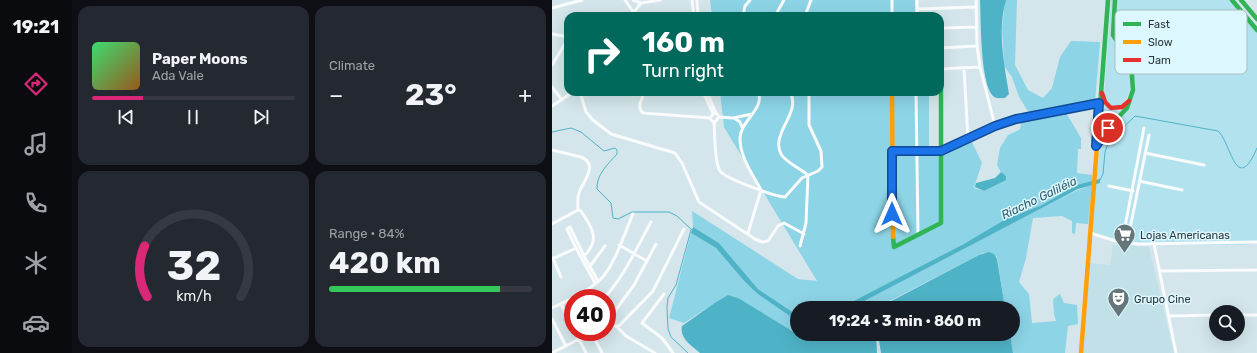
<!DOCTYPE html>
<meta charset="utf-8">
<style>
:root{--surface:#171b24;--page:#242831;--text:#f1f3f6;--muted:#9ea1a6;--line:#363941;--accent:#db2777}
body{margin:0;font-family:Rubik,sans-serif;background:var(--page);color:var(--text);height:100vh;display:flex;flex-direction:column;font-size:15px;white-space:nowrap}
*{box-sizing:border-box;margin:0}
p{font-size:13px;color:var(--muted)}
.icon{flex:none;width:22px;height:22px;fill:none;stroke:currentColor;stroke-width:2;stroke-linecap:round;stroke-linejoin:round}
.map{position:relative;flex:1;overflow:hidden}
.side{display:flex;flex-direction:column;gap:6px;padding:6px;background:#0d0f14;width:480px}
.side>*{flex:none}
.top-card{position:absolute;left:12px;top:12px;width:380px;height:84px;border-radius:12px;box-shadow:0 4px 16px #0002;background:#00695c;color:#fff;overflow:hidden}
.tools{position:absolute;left:657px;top:305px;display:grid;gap:8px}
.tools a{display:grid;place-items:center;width:36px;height:36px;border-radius:50%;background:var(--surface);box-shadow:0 4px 16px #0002;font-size:20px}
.speed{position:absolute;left:12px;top:289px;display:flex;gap:8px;font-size:20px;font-weight:700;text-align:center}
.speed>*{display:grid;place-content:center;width:52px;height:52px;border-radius:50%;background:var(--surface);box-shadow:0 4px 16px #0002;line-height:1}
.speed .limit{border:6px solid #d22;background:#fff;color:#111}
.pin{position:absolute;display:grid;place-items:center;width:34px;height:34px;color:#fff;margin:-17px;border:2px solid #fff;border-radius:50%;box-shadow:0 1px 4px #0007}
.me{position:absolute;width:44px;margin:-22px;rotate:0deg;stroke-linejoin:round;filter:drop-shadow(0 0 3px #0008)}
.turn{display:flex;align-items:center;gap:14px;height:84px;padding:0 12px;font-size:18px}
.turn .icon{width:52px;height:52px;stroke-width:2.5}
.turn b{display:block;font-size:28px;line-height:34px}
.big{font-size:30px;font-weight:700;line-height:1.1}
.side .tile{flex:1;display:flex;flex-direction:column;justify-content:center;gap:6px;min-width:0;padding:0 14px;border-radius:12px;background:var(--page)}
.side .dial{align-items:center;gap:0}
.dial svg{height:104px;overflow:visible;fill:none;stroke:var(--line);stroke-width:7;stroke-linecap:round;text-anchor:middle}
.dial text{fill:var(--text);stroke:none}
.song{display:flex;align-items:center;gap:12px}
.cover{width:48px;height:48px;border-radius:6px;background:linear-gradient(135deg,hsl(140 70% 55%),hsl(30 70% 35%))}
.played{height:4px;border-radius:2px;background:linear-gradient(90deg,var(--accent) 25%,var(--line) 25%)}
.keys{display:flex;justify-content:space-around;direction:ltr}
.heat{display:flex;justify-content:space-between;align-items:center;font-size:22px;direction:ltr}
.charge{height:6px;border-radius:3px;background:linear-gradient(90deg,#34c759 84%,var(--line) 0)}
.side .tiles{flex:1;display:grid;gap:6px;grid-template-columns:repeat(2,1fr)}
.trip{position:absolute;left:238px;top:301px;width:230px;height:40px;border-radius:20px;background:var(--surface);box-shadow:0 4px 16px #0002;font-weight:700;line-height:40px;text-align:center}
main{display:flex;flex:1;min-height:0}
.menu{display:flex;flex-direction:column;width:72px;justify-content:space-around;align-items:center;background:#090b0e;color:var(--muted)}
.menu .icon{width:28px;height:28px}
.menu .active{color:var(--accent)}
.menu b{font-size:18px;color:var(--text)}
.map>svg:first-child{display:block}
</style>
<main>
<nav class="menu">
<b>19:21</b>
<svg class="icon active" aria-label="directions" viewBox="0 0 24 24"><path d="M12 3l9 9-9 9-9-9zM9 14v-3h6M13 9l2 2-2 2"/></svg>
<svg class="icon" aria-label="music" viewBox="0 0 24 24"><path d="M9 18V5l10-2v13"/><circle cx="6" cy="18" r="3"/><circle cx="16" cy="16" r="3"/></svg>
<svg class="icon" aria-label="phone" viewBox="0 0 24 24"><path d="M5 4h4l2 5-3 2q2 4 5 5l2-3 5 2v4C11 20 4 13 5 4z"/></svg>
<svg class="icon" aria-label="climate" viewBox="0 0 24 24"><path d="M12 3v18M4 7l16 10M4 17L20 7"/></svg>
<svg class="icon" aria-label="car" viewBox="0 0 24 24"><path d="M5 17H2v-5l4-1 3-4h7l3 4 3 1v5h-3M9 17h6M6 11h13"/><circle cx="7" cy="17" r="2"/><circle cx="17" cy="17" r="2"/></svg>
</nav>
<section class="side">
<div class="tiles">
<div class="tile">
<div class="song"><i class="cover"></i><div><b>Paper Moons</b><p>Ada Vale</p></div></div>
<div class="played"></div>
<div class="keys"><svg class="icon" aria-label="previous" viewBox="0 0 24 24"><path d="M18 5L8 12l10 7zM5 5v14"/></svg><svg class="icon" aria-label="pause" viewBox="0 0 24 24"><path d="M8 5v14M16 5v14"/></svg><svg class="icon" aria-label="next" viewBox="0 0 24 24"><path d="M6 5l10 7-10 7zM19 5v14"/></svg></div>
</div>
<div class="tile"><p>Climate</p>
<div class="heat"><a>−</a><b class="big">23°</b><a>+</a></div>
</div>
<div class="tile dial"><svg viewBox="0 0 100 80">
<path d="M14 69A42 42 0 1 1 86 69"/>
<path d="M14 69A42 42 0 0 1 12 30" stroke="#db2777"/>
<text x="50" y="56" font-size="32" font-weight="700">32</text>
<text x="50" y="72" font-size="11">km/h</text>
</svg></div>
<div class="tile"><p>Range · 84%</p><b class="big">420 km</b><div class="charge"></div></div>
</div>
</section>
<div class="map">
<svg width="705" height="353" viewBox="0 0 705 353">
<rect width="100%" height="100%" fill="#d4e6eb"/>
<path fill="#c2e0e8" d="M561,245L597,247L622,353H530L537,263L558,265Z"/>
<path fill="#b2e2ee" d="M559,0H562C561,11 558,27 561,38C563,48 574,55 577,65C581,80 580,102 563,107L557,105L552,96Z
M565,0H680L705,31V243L693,245H587L568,242L539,233L549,138L574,108L548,135L550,102L557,109L568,111L572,108L580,95L581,68L562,38Z"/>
<path fill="#8cd4e6" d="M158,0H363V16H160Z
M453,0H465L463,65L476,90L491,98L500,88L508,57L519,41L548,42L543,102L501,107L477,113L467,97L460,77L452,66L450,28Z
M168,92H377V146L386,154L419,140L430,163L422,188L432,191L453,180L445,165L448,148L456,135L467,130L469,126L467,121L513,111L529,138V149H526L525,173L540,175V181L524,185L490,205L454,219L412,246L287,308H245V315L206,289L167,243L141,227L140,211L246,279L265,281L172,127Z
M540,185L536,224L524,223L523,234L520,233V221L510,216L481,218L474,258L467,282L477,294L480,323L504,321L502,314L501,299L508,294L512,303L525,305L526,324L516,326L513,353H461L458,334H461V308H453L445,257L431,253L324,308H299L471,217C494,207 515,193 540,185Z
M139,233L164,248L193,282L245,321V333L236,330L181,296L172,297L132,323L117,318Z"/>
<path fill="#4fb3c7" d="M428,0H454C445,31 452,63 457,94L453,98C449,98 444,99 441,96C428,83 429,20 428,0Z
M449,172L454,176V180L432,191L423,187L424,183L443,178Z
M548,179V183L526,189L299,308H288L412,244L454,219L490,205L524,185Z
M141,227L167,243L206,289L245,315V321L206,294L193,282L164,248L139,233Z
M437,252L442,254L445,259L453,308H326L427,255Z
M176,295L186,298L245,334L261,335L324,334L325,353H148C140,346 127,338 130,326L164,302Z
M326,334H458L461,353H329Z"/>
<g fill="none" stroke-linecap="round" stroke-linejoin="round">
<path stroke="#4fb3c7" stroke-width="1" d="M0,132L19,128L29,132L52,151L63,148L65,150V154C56,164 44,175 45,189L59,203L61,218L66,219L80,212H117L125,216L140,230
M548,180L551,174L553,152L557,141L583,116L666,131C679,142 684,197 705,148
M136,353L119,337L116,329L115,307L116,298L124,285L139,230"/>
<path stroke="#f9fbfc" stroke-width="3" d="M73,0L84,16
M81,0L89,3L108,0
M140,0L142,16
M145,0L146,16
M424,0L425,46L428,67L443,126
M0,8L30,0
M365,9L424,7
M82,12L89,3
M191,16L193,6L198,0
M223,16L232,0
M253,16L259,0
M340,16V0
M365,16V0
M388,28L425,27
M0,34L16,37
M388,48L425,46
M0,65L16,39
M412,68L416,139
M388,69L428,67
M0,87L10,100
M28,92L34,112L41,120L59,134L123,153L130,163L147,202L203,239L210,242L216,241L226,226L232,223L252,234
M93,92C90,99 84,107 91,113L158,118
M151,92L161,113
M155,92L164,113
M238,92C250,113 218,133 229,154C232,161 249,169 256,175L254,223L248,246
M364,92L366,235
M0,106L21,92
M167,117L163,122L160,121L158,118L162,113L165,114L167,117L181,118L200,114
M182,118L188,122L190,127
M162,122C163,134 162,162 168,171C172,178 224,197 233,197L250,178L266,171L270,167L269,151L257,125V92
M0,150L29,157C48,165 30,182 27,193C25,198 26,205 26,210
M340,151H389L443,126L464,119L547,103
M593,153L652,165
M587,181L630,190
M557,186L581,191
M0,224L26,210L29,211C40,227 49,240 32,256L46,281
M196,233L209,190C201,175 188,157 188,139C187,122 214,108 206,92
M538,233L564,241L587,244L705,242
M570,242L592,128
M575,243L597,135
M602,244L624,353
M67,245L95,261
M24,248L15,229L18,227L32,256
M1,258L9,277
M0,259L24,248L43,283
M38,266L53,246
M608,271L705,270
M34,290L38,298
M112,294L90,323L110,338L121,353
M52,298C72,277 85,247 99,222
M9,304L21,328
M0,308C16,300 35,292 48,280C63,265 72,234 81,214
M686,315H705
M617,316L664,315
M0,319L14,346
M55,322L82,285L104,244
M55,326H67L101,291L132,229
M65,327L74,336L103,353
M23,332L34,353
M39,332L50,353
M0,353L41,332"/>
<path stroke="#30b455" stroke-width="4.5" d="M680,0L705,30
M689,0L705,19
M548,107L556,0
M545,145L555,129L575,108L581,90L579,63L561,35L563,0
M341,237L342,247L389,223V69"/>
<path stroke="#ff9f0a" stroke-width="4.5" d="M340,92L341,237
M529,353L548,107"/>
<path stroke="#e5322d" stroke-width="4.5" d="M550,93L553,102L559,108L570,107L577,101"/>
</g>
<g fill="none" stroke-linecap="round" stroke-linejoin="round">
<defs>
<path id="route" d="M340,214V151H389L443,126L464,119L547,103L544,146L556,128"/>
</defs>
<use href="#route" stroke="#114b97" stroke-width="10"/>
<use href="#route" stroke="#1a73e8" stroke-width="7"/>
</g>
<defs>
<symbol id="supermarket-pin" viewBox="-11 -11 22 30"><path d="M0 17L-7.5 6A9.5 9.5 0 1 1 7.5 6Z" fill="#667579" stroke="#ddf7fe"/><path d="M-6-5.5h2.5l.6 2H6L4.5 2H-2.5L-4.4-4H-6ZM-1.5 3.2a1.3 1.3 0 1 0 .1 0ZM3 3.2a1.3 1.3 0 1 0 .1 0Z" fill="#fff"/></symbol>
<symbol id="theatre-pin" viewBox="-11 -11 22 30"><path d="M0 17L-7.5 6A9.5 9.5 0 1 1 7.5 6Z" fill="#667579" stroke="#ddf7fe"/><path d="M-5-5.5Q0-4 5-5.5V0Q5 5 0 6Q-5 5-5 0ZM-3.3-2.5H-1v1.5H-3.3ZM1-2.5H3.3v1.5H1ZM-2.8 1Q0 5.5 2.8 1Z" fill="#fff"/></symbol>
</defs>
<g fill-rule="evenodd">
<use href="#supermarket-pin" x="560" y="222" width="25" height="34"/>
<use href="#theatre-pin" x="554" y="286" width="25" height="34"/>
</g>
<g text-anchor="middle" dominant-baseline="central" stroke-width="3" stroke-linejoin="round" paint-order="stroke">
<g font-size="11" fill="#2b383b" stroke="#ddf7fe" text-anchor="start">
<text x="588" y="235">Lojas Americanas</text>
<text x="582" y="299">Grupo Cine</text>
</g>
<g font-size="12" font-style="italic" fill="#2d5e6a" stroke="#ddf7fe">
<text transform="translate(487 198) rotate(-26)">Riacho Galiléia</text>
</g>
</g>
<rect x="563" y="10" width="132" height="64" rx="6" fill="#ddf7fe" stroke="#a8bec4" stroke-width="1"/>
<rect x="571" y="22" width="18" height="4" fill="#30b455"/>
<rect x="571" y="40" width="18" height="4" fill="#ff9f0a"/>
<rect x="571" y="58" width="18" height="4" fill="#e5322d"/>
<g font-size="11" fill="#2b383b">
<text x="596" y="28">Fast</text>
<text x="596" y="46">Slow</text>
<text x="596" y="64">Jam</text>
</g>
</svg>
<div class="tools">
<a><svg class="icon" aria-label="search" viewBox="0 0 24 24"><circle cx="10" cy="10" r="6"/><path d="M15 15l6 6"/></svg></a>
</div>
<div class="speed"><div class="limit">40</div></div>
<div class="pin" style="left:556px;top:128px;background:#d93025"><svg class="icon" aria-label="arrive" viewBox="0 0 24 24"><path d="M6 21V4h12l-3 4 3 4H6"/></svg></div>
<svg class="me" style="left:340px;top:214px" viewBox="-20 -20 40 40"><path d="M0-17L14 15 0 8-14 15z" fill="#1a73e8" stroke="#fff" stroke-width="4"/></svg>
<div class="trip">19:24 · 3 min · 860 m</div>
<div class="top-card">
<div class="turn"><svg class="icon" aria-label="right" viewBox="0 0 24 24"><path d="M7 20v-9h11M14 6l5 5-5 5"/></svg><div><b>160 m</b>Turn right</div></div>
</div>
</div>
</main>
